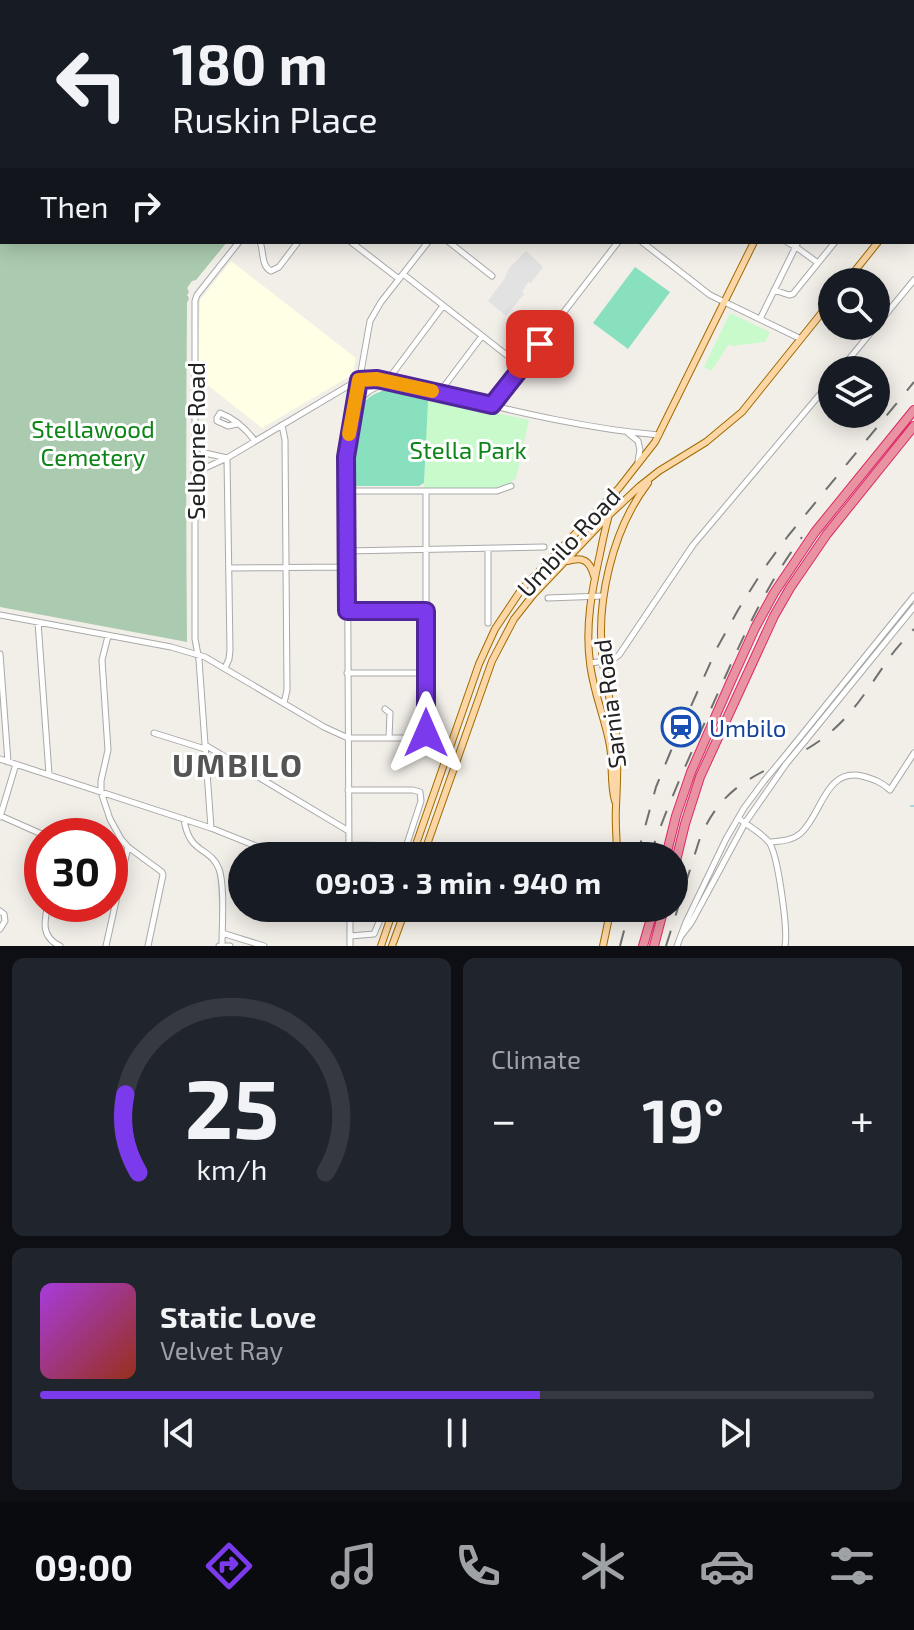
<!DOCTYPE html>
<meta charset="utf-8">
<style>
:root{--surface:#171b24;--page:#20242c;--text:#f1f3f6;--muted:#9ea1a6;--line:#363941;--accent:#7c3aed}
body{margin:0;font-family:"Exo 2",sans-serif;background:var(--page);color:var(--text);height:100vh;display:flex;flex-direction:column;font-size:30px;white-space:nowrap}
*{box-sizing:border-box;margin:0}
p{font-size:26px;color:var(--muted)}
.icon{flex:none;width:44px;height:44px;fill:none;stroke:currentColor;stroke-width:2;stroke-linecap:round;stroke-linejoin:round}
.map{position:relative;height:946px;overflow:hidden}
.side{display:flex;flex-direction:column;gap:12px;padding:12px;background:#0d0f14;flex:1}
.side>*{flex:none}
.hud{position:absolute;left:0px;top:0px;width:914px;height:244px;box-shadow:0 4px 20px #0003;background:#171b24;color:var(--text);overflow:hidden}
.controls{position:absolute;left:818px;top:268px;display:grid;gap:16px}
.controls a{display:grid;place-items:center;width:72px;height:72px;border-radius:50%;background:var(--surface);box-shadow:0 4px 20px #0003;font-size:40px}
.speed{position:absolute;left:24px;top:818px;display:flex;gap:16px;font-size:40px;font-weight:700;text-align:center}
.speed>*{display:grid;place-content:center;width:104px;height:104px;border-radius:50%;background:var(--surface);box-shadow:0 4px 20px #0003;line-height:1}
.speed .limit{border:12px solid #d22;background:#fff;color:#111}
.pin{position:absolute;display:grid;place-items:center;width:68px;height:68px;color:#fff;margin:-34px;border-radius:16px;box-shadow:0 4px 12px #0006}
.me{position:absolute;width:88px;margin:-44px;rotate:0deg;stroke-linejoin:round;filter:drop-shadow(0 0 6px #0008)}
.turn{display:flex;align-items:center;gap:28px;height:168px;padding:0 40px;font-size:36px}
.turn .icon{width:104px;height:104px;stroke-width:2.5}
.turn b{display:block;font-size:56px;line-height:68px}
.then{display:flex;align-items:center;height:76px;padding:0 40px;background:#0003;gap:16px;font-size:30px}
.big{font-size:60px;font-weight:700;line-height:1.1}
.side .card{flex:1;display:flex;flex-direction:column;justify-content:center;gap:12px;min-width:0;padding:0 28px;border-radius:12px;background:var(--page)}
.side .dial{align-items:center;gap:0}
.dial svg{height:208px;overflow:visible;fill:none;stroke:var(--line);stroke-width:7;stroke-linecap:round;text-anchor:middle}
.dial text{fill:var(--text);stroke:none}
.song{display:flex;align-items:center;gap:24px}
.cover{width:96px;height:96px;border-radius:12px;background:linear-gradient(135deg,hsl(280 70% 55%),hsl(10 70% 35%))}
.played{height:8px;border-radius:4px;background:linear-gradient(90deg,var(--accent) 60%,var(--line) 60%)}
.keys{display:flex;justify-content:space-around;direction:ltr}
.heat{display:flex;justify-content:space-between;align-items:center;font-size:44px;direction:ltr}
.side .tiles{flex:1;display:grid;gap:12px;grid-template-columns:1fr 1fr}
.card:last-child{grid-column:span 2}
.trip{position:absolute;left:228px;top:842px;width:460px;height:80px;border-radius:40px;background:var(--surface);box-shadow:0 4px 20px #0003;font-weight:700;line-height:80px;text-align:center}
.menu{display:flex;height:128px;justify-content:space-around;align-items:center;background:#090b0e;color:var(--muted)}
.menu .icon{width:56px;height:56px}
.menu .current{color:var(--accent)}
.menu b{font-size:36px;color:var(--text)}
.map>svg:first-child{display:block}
</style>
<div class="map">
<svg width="914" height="946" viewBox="0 0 914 946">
<rect width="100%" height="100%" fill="#f2efe9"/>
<path fill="#ffffe5" d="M231,261L356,358L352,375L262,428L201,380L198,354L200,300Z"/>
<path fill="#aacbaf" d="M0,26L2,27V242H227L196,280L192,281L187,288L189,292L187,295L189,298L187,303C186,416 186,529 187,642L0,607Z"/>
<path fill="#c8facc" d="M730,313L770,332L765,342L732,346L729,344L711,371L704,367Z
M427,398L529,420L516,478L505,487L497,489L424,488Z"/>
<path fill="#88e0be" d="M635,267L670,292L628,349L593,323Z
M386,390L424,397L428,401L424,483L419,486H353C353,463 352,423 364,403C369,396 377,392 386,390Z"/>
<path fill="#e2e2e2" d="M526,251L543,267L531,283L528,282L522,292L524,294L506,316L488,301L505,278L509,268Z"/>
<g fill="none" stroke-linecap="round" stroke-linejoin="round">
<path stroke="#aad3df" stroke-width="2" d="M911,806H914"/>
<defs>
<path id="minor" d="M42,0L46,2
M567,0L569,2
M588,0L590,2
M687,0L689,2
M256,2L258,0
M326,2L327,0
M362,2L363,0
M402,2L403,0
M617,2L619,0
M912,199L914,201
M912,223H914
M260,242C264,252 261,266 271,271L279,267L298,242
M351,242L399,279
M449,242L492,276
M642,242L710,295L801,339
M787,242L796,247L818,263
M403,274L522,367
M774,290L789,295L793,294L835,242
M760,319L798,242
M840,370L914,280
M439,393L482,336
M356,403L369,391L387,381L443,306
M492,405L618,242
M237,424L228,426L217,421V418L220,413C234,418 246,429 255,441
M282,425L285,440L287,690L284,703
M628,433L638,441L640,450L638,461
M195,440L205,453L227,458L230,650L229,659L225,668
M194,473L227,458L353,383L359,380L377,379C470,399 564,427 659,435
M346,491H497L511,486
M488,549V623
M346,551L544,547
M229,568L346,567
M548,598L603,596
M347,611H426
M0,615L171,647L205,657L324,727L348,738H423L425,736L426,733V492
M38,622L49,774
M108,636L102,660L108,750L101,781V792L110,819L121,839L128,847L162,872L163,875L148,946
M0,654L8,762
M590,663L612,660L619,655L693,545L832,380
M347,673H426
M385,709L390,713L389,738
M154,733L205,749
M805,741L914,607
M205,745L347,830
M784,757L914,596
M0,759L211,828L281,856
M348,790H413L420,792L421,801L403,856
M1,816L46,836
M0,817L16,764
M738,818C747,825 760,832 768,841C778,851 788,931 785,946
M184,819C189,855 210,846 219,869C225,886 222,925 222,945
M211,828L199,660L195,639V301L197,295L239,242
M770,842C781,841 792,841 801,833C822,814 825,768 862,776C873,779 882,782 890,790L914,753
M348,845L407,846
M349,856L347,450L370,321L381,302L428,242
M48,904C44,922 41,937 60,946
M350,908V946
M0,911L4,914L5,921L0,929
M222,933L264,946
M350,936L374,934L385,908
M681,936L691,923L745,823L786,764
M106,946L128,847
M219,946H230
M677,946L686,922L726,839L744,808L764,781"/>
<path id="major" d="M870,2L871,0
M912,214L914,213
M846,282L878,242
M568,561C583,556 590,561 594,576
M615,801C610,783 613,764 610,746C605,718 593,691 590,663C585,625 592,590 600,554C604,533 608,514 616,494
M412,856L479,664L495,629L521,590L619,488L655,442L754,242
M423,856L492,661L514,619L533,595L608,516L640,486L659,471L706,442L742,412L832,300
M617,856C617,840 615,823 616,807C617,785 618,763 617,740C614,714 606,688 603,662C595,604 612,530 648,483
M381,946L394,908
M392,946L406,908
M603,946L611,908"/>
<path id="highway" d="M666,856L676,816L691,772L731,681L755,628L774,593L815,532L914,410
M674,869L685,824L700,777L774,616L790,588L827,534L914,426
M643,946L654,908
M654,946L664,908"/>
</defs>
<use href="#minor" stroke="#a9a9a9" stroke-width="7"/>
<use href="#major" stroke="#a06b00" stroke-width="8"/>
<use href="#highway" stroke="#dc2a67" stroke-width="10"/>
<use href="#minor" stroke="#fff" stroke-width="5"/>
<use href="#major" stroke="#fcd6a4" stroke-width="6"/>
<use href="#highway" stroke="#e892a2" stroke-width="8"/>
<path stroke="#707070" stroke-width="2" stroke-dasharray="16 16" stroke-linecap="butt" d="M637,856L656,787L670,753L717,648L738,610L765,567L788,536L914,382
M650,856C669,800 694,747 718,693C742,639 766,585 802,537
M620,946L630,908
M666,946L699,841C728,766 784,774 833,730C857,709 872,682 890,657C897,647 906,638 914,629"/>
<defs>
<path id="minor-bridge" d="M786,764L805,741
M764,781L784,757"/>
</defs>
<use href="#minor-bridge" stroke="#a9a9a9" stroke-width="7" stroke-linecap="butt"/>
<use href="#minor-bridge" stroke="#fff" stroke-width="5"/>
</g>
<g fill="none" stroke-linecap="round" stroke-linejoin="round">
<defs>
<path id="route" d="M426,733V611H347L346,457L359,380L377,379L492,405L540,344"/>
</defs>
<use href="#route" stroke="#51269a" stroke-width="20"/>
<use href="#route" stroke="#7c3aed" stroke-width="14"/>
<path stroke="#f59e0b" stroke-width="14" d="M349,434L359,380L377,379L432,391"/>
</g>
<defs>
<symbol id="station-ring" viewBox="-11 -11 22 22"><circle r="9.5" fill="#fff" stroke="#1a4fb4" stroke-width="1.5"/><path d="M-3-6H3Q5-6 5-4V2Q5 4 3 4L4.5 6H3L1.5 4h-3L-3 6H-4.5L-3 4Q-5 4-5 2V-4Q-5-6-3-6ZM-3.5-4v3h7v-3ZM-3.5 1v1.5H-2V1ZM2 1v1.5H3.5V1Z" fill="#1a4fb4"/></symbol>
</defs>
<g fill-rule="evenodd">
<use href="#station-ring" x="659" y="705" width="44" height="44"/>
</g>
<g text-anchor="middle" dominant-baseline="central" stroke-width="6" stroke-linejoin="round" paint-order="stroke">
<g font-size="24" fill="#0c8416" stroke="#fff">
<text x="93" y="428">Stellawood<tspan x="93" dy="28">Cemetery</tspan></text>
<text x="468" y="449">Stella Park</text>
</g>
<g font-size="24" fill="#222" stroke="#fff">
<text transform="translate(195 441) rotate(-90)">Selborne Road</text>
<text transform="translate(568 542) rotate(-47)">Umbilo Road</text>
<text transform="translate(609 704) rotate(-97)">Sarnia Road</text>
</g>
<g font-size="24" fill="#164399" stroke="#fff" text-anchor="start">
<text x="709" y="727">Umbilo</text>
</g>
<g font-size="32" font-weight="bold" letter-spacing="2" fill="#555" stroke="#fff">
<text x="238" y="764">UMBILO</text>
</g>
</g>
</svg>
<div class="controls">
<a><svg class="icon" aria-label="search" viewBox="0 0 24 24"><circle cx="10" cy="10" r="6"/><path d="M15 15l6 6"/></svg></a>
<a><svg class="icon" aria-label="layers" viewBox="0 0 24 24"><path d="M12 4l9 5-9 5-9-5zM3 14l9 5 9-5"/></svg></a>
</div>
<div class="speed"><div class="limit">30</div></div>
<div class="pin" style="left:540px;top:344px;background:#d93025"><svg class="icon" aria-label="arrive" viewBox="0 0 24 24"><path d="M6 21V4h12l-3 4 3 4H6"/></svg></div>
<svg class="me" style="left:426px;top:733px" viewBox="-20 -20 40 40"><path d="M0-17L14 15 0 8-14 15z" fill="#7c3aed" stroke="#fff" stroke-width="4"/></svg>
<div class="trip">09:03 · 3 min · 940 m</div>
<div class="hud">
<div class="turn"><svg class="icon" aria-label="left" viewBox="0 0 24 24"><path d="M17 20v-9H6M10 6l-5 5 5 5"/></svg><div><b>180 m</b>Ruskin Place</div></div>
<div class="then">Then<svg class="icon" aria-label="right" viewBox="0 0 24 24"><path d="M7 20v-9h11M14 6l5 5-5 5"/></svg></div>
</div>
</div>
<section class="side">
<div class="tiles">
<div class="card dial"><svg viewBox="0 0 100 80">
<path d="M14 69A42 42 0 1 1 86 69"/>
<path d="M14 69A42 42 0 0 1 9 39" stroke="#7c3aed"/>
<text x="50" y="56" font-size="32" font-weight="700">25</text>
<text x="50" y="72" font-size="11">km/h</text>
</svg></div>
<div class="card"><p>Climate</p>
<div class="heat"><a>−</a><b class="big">19°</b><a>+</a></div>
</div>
<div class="card">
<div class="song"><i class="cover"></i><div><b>Static Love</b><p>Velvet Ray</p></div></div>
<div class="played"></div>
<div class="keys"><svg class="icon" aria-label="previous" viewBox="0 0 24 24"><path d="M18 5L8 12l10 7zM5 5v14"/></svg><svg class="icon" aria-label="pause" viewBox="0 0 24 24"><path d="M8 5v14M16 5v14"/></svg><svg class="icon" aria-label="next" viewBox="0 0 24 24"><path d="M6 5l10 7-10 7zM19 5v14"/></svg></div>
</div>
</div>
</section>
<nav class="menu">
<b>09:00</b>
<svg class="icon current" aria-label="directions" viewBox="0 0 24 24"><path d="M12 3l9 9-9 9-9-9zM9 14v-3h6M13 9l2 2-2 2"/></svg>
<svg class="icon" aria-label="music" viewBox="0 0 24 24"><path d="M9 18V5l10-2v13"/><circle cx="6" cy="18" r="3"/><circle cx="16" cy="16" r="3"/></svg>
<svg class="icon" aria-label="phone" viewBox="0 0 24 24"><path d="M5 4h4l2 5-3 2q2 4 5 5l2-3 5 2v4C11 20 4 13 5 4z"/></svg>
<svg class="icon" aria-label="climate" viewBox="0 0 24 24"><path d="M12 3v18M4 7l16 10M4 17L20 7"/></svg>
<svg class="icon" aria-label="car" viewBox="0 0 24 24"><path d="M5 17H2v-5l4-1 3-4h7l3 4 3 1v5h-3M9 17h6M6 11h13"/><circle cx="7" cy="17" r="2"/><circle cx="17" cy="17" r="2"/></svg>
<svg class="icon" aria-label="filters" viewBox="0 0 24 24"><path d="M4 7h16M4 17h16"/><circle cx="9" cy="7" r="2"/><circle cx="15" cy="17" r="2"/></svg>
</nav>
